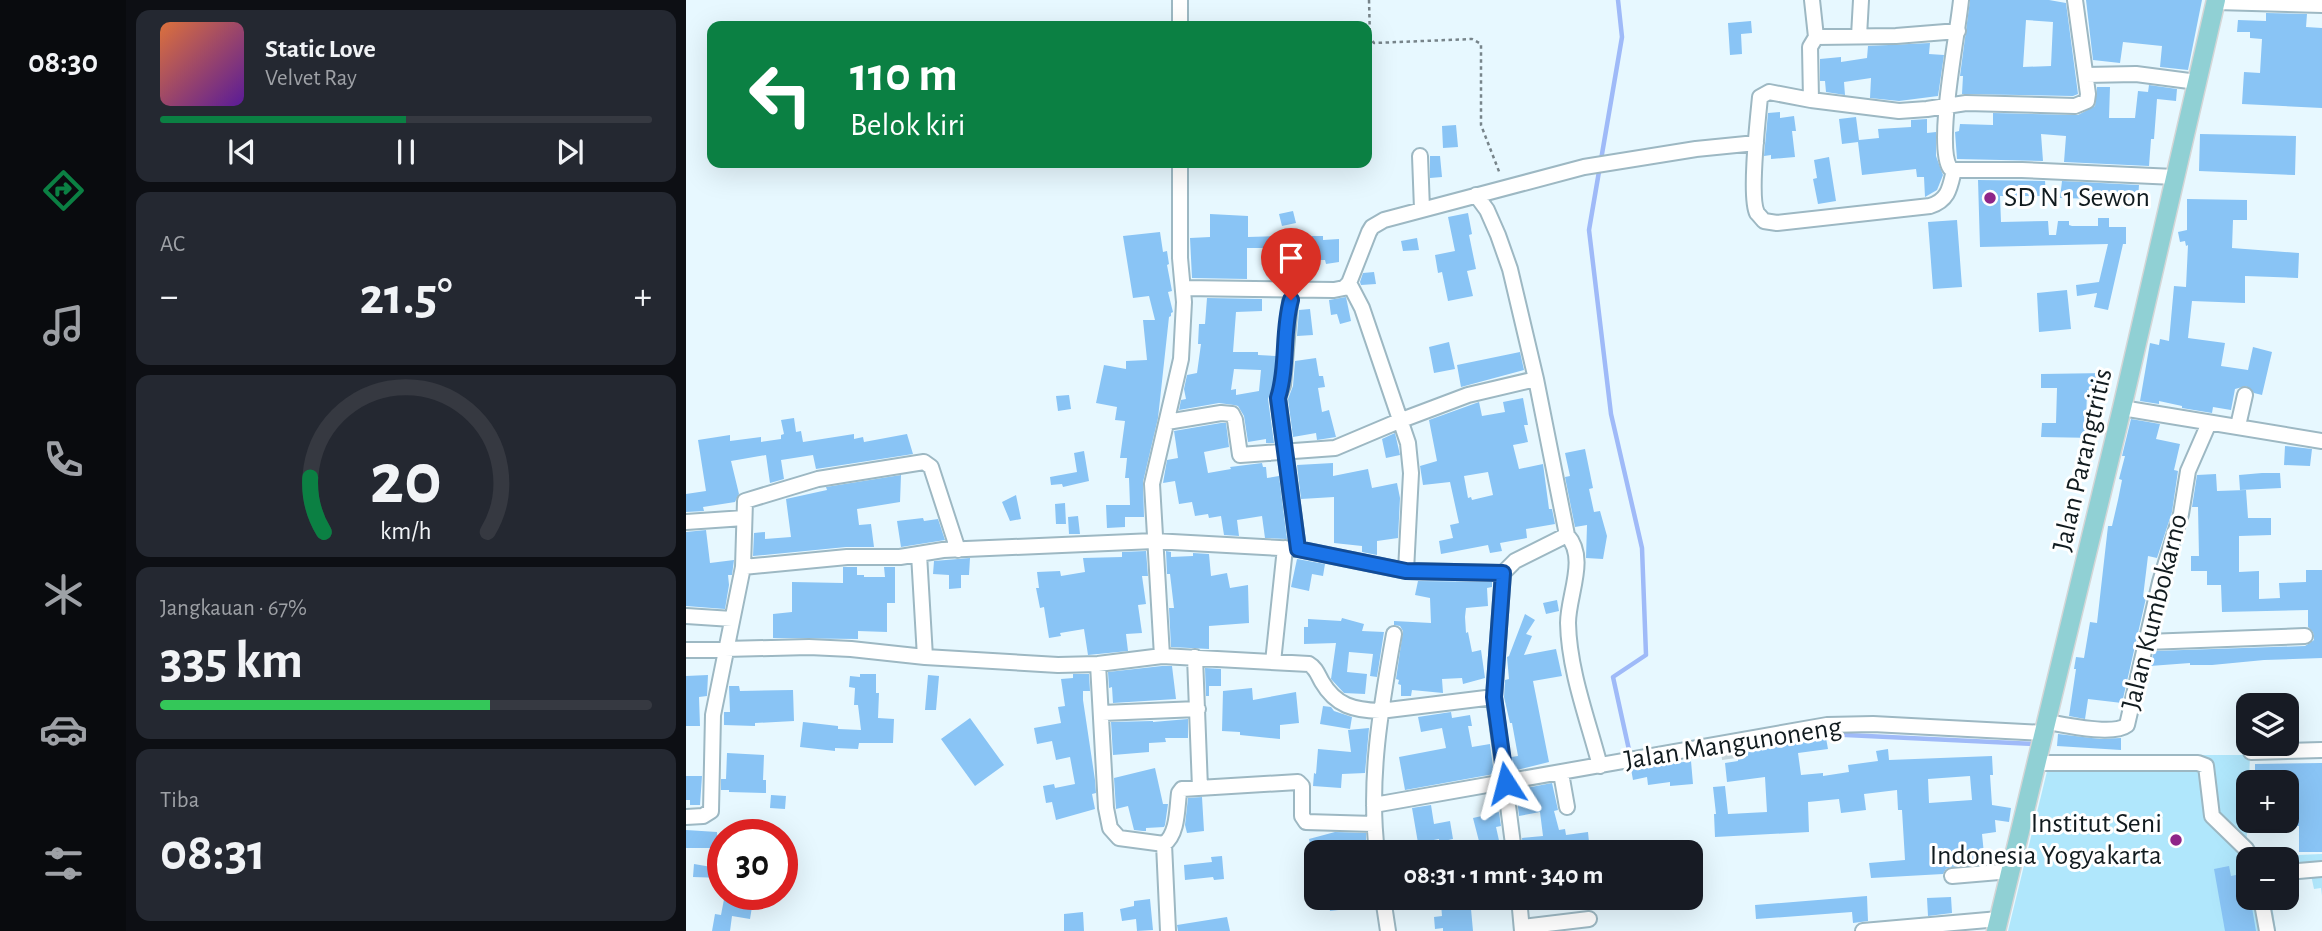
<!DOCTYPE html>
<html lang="id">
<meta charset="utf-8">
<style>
:root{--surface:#171b24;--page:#242831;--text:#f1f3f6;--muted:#9ea1a6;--line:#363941;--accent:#0b8043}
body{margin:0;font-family:"Alegreya Sans",sans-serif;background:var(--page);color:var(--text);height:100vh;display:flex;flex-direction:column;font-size:26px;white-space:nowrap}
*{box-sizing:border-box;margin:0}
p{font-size:23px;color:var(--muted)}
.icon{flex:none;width:38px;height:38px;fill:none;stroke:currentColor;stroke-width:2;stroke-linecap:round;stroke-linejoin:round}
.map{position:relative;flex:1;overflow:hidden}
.side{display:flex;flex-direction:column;gap:10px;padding:10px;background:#0d0f14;width:560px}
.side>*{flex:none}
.hud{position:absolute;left:21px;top:21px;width:665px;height:147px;border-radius:14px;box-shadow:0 7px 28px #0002;background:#0b8043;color:#fff;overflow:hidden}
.fabs{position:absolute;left:1550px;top:693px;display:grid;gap:14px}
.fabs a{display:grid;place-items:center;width:63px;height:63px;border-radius:14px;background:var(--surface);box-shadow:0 7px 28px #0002;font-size:35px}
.speed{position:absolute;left:21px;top:819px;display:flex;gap:14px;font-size:35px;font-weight:700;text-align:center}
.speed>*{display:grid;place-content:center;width:91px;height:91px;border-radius:50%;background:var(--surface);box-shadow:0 7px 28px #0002;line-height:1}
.speed .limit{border:10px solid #d22;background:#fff;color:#111}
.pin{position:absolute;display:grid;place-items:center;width:60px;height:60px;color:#fff;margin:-72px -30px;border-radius:50% 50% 50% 0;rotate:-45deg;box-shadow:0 0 7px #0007}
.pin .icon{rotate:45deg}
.me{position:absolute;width:77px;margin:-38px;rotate:351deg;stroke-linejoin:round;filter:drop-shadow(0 0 5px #0008)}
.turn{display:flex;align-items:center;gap:24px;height:147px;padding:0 28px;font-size:32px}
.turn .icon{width:91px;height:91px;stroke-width:2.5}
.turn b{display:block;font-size:49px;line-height:60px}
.big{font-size:52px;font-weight:700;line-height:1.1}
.side .tile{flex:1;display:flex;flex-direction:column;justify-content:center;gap:10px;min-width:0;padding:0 24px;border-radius:14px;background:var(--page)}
.side .dial{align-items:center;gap:0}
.dial svg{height:182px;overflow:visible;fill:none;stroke:var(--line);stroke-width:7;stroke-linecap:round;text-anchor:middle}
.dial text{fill:var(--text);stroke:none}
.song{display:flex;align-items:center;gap:21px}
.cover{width:84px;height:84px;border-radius:10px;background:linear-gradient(135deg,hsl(20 70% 55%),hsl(270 70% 35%))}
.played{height:7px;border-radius:4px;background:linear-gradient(90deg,var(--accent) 50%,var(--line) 50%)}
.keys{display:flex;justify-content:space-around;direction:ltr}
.heat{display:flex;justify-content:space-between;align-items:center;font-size:38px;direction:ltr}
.charge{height:10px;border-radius:5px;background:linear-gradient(90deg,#34c759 67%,var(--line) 0)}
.trip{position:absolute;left:618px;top:840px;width:399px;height:70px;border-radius:14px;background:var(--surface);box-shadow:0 7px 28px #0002;font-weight:700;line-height:70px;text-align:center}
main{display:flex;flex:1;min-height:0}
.tab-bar{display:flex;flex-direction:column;width:126px;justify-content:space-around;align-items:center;background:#090b0e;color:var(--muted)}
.tab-bar .icon{width:49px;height:49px}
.tab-bar .active{color:var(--accent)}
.tab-bar b{font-size:32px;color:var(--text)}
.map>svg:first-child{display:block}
</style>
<main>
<nav class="tab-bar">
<b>08:30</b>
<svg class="icon active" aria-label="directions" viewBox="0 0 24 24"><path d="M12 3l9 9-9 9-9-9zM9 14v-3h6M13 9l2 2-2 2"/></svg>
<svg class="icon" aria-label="music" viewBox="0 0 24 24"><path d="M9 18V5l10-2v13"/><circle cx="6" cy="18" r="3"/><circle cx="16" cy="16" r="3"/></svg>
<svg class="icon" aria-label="phone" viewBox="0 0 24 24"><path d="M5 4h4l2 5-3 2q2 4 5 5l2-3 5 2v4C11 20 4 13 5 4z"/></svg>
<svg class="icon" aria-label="climate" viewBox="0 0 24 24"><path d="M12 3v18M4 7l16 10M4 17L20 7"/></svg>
<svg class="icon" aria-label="car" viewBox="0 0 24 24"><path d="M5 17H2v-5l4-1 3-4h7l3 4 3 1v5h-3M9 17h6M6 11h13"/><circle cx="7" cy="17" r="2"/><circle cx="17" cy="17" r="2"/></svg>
<svg class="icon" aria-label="filters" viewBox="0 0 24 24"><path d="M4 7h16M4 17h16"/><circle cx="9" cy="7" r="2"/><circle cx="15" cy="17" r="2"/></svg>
</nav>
<section class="side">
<div class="tile">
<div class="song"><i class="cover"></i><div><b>Static Love</b><p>Velvet Ray</p></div></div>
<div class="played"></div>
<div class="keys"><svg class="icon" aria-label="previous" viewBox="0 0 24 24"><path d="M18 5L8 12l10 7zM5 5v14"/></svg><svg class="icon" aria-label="pause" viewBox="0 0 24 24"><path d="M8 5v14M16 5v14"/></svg><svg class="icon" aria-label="next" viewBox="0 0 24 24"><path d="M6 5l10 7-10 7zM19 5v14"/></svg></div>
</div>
<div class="tile"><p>AC</p>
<div class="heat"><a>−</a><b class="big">21.5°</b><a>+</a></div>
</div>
<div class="tile dial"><svg viewBox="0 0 100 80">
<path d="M14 69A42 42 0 1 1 86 69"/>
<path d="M14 69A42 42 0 0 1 8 45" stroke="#0b8043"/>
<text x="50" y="56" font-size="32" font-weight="700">20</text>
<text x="50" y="72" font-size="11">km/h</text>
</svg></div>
<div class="tile"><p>Jangkauan · 67%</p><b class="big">335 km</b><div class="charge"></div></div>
<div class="tile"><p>Tiba</p><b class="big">08:31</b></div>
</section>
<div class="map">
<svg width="1636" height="931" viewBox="0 0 1636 931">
<rect width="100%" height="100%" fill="#e7f8ff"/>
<path fill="#b0e7fc" d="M1365,755H1564L1560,857L1636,854V896L1635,888L1628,889L1625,875L1601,879V859H1563V898H1579L1580,906L1586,905L1590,931H1322Z"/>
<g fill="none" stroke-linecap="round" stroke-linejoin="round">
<path stroke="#9fbaf8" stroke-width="4.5" d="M932,0L936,37L903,230L925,414L956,548L960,655L927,677L945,759
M1076,743L1139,734L1350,744"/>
</g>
<path fill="#89c4f5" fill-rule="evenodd" d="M1284,0H1363L1380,3L1392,94L1387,96L1276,94L1277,76H1274ZM1340,20L1367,22L1365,66L1337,67Z
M1400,0H1516L1502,70L1474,67L1476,46L1437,42L1434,63L1407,60Z
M1580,13L1621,14L1620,27L1636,28V108L1556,104L1558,72L1574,73L1576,39L1564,38V32H1551L1552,20L1580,21Z
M1065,21L1066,33L1055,34L1056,54L1044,55L1042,23Z
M1244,43L1243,54L1258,55L1252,96L1213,101L1184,98L1185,78L1158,82L1159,95L1140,92L1139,81H1134V59L1155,57V62L1181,58L1182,46Z
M1463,85L1491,89L1490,101L1471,99L1468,139H1465L1463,166L1378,162L1380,136L1355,134L1357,161L1271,159L1269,132L1273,131L1274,124L1307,125V113L1392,115L1409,106L1411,87H1424L1423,118H1449L1452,91L1462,92Z
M1094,112V118L1108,116L1110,131H1106L1109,157L1085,159V155L1078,156L1082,113Z
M1170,117L1173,140L1193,138L1192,129L1225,127V120L1241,119V133L1250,132V156L1257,175L1251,190L1239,197L1238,177H1231L1230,169L1176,175L1172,142L1156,144L1153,119Z
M770,125L772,147L757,148L756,126Z
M1514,134L1610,136L1609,175L1513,171Z
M744,156H754L756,177L744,178Z
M1143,157L1150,201L1132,204L1127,179L1131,178L1128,160Z
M1292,180L1359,181L1360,196H1314L1315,222L1362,221L1363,235H1370L1372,221H1383V225L1386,226H1412V218H1423V227H1440V244H1437L1422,310L1408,307L1411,293L1391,296L1390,285L1413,282L1422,244L1294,247Z
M1376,181L1453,185L1452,200L1374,198Z
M1501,199L1561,200V220H1547L1546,248L1613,253L1612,278L1559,276V303L1506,301L1502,338L1539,343L1535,366L1562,370L1567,347L1586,352L1576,395L1568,393L1560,386L1549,389L1545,410L1527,407L1526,413L1496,408V406L1473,401V404L1454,401L1464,343L1473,345L1474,339L1483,341L1488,286L1500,287L1502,245L1500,246L1499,241L1494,242L1492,232L1501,230Z
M607,211L610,223L596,226L593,214Z
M782,213L786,234L783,235L790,269L781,271L787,296L762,301L756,272L752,273L749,255L769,251L762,217Z
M524,214L562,216V237L595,236V250H600V267L584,266L585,248H561V279L506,278L504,238L524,237Z
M1271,220L1276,287L1247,289L1242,222Z
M474,232L477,252L481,251L483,264L481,265L486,291L482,292L487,312L485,313V316L483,317L472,418L457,482L458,517H439V527L421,528L420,505H444L443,478H439L441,458H434L439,421L429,420L431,407L410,403L418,365L440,369V361L461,360L457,320H469L463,296L447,298L437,236Z
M626,236H637V240L653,239V262L640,264L639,260H626Z
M731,238L733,250L717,251L715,241Z
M688,272L690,284L675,285L674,282L677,273Z
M1381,290L1385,329L1353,332L1351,293Z
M660,297L665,321L654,324L651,314L645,315L643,300Z
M521,298L576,299V311L550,312L547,352H572V355L590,356L588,383L582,399L588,443H580V439L562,442L558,416L552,406L548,405L533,403L493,410L495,400L500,399L498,389L501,375L511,373L515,344H512L513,324H519ZM548,369L575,370L573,391L550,395V389L545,390Z
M624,309L627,335L611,336L613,310Z
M763,342L769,369L748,373L743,347Z
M834,352L838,370L775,387L771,365Z
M630,358L633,376H637L639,387L632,388L636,412L643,410L650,437L631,440L630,433L607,437L602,399L607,386L609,361Z
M1420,373V389L1401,390L1400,424H1411L1410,438L1355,437L1356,423H1370L1371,388H1355V374Z
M383,395L385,409L372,411L370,396Z
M837,398L842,425H838L842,442L827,445L833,469L857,464L863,509H866L869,524L840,529L841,538L814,543L816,551L804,553L802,545L755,554L753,541L767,538L764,525L773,523L764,482L737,485L734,466L751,461L743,420L793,402L796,416L819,412L817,402ZM802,472L807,495L786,500L785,497L782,498L778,476Z
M108,418L110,432L115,431L117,442L168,434V439L177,437L178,442L221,434L227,454L130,469L127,455L95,460L98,479L84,483L80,455L45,461L53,494L49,502L17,507L18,511L0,512V494L20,491L12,440L44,435V441L75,437V442L95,439V435L98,434L95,420Z
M1445,419L1474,424L1470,439L1494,444L1488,470L1492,471L1486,512L1471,558L1462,556L1457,597L1460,598L1436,703L1402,699L1399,719L1383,716L1390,669H1388L1390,657L1398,658L1404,622L1411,623L1422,526H1426L1432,500L1436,480L1433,479L1439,456H1436Z
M535,423H540L543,447L518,452L522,473L545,469L544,467L576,463L577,467H580L581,478L593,476L601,539L579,538L576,516L551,520L553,536L538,535L535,516L523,518L522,514L509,516L506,502L493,504L489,481L477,483L481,460L492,458L488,431Z
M709,433L714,455L700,458L696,439Z
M1599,446L1626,449L1624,466L1598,465Z
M899,449L907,488L903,489L908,512L914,511L921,536L917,559L900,558L901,525L889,527L879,477L884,476L879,453Z
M398,451L403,481L377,487L376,484L365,485L364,477L391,472L388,453Z
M647,463V476L682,469L686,488L711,483L714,498L712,538L691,541V555L676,552V546L648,543V497L615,499L611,465Z
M1576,473H1594L1595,488L1554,490L1553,475Z
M1530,474L1531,491L1560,490L1562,518H1585V535L1553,536V572L1573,571V599L1594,598L1593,583L1620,582V570H1636V658L1578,660L1526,665H1504V663L1464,666L1468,651L1619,646L1628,640L1627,632L1622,627V610L1536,612L1535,585H1521V571H1505V556H1513L1512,507H1506L1511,475Z
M215,475L214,502L171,509L173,525L185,524L188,547H160L67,556L68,533L79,532V539L105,537L100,499L141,490L140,487Z
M330,495L335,519L324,521L316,502Z
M379,503L380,524H370L369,504Z
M392,516L394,534H383L382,517Z
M237,518L238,521L252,519L259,540L215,547L211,521Z
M20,530L24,563L48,560L46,575H42L43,585L39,609L0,606V532Z
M460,551L462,576H456L460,604L452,605L456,633L440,634L442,651L402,655L398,629L374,633L375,636L363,638L358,607L354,608L350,588H353L351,572L374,571L375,576L399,572L397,558L436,557V552Z
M480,551L485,552V557L507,556V553L523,554L525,576L541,573L544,588L562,585L563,623L523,626V649L485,647L483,608H488L484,574H481Z
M284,558L283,575H275V588L263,589V575L247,574L248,561Z
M611,559L639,564L637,576L626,574L623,591L605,587Z
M157,567H171V575H178V577H199L198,567H209V603H201V632L172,631V639L87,638V614L106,612V582L157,583Z
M732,581L806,582V587L801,588L802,606L780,608L779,617L780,633L782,632L786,652L795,650L799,678L777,684L776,678L756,679L757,693L726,690L725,696H715V685L712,684L713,680L710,679L717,631L714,626L708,625V621L745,623L744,598L729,595Z
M871,600L873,611L860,614L857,603Z
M839,614L849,620L840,634L846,636L838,655L870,649L876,676L847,681L863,762L827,771L825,757L832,756L826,723H824L818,697L819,680L823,679L821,657L823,656Z
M656,618L678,624L676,631L698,632L691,677L684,676L687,654L663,652L661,672L681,674L679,694L658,693L645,679L650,643L618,644V627H622V619L655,621Z
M476,666H486L490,699L427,703L426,687L423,688L422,672Z
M519,668L535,669V686H523V696H520Z
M174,674H190V693H193L192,718L208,719L207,743H173L172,749L149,748V751L114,747L117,722L152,726V729L175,730L172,705H168L169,688L163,687L164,676L174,677Z
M387,674H403L404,691H397V700L409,780L410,793L406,794L409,809L370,820L366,802L360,803L357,786L368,784L369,788L389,784L384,757L370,760L366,741L351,744L348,728L375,723L372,707L379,706L375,679L387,678Z
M22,675L21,696L13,697L14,726H0V676Z
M242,675L253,676L250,710H239Z
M43,686H53L54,691L107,690L108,721L69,723V726L38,725V712H44Z
M566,688L567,700L610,692L613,723L594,725V739L554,735V732L536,731L537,691Z
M637,706L645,707L648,711L666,717L664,729L634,724Z
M765,712L766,718L784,715L786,726H782L786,747L804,744L808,774L719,790L713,757L760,748L756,728L735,732L732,717Z
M284,718L318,765L289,786L255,739Z
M502,719V738H479L480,742L463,743V752L427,755L425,722L467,721V722Z
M683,728L679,773L656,774L655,788L627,786L628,773L630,774L632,749L665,752L662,730Z
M1372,734L1414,739L1435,738V750L1371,746Z
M1140,738L1142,749L1112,753L1115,775L1137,773V776L1163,772L1162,765L1192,761L1190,751L1202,749L1203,760L1306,756L1307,775H1304L1306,805L1325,808L1323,822L1309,820L1310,832L1296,834L1299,864L1265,867L1260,869L1257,874L1185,878L1183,863L1219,860L1216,810H1212L1211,790L1178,794L1180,810L1155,813L1153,799L1122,802L1123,832L1029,837L1028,814H1030L1027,787L1039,786L1042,814L1081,812L1079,777L1041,782L1039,763L1052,761V757L1062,756V751ZM1284,776L1286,800L1243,803L1242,779Z
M41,753L78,755L77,780H80V793L43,792V790H35V779H40Z
M1005,761L1007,784L984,786V782L962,785L961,777L947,780L945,769Z
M1636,763V852H1613V826H1601V782H1569V764Z
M469,768L477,804H482L479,825L478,827L460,828V831H457L448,830L442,806L430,809L428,778Z
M0,776H16L14,805H4V800H0Z
M866,783L872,810L868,811L873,830L879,829L880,835L902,832L904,852H837L836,838L857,836L854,812L833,816L831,798L841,796L840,788Z
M85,795L100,796L99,809L84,808Z
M516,797L518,831L501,833L499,825L502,798Z
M745,805L748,824L764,821L767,839L753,842V839L732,843L726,808Z
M813,812L815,826L810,827L814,845L795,849L787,818Z
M0,830L31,832L32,848H0Z
M649,832L680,833V852H626L623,839Z
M536,856L538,879L528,880L527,877L499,880L498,865L526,862L525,857Z
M8,864L37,869V878L7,877Z
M1543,866L1545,876L1560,873L1570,931H1539L1528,869Z
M39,894H57L74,898L72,909L66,907L64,919L46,916L44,931H26L29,914L35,915Z
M1181,896L1182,921L1167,923L1166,912L1070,919L1069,905Z
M1265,897L1266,913L1242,916L1241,898Z
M642,898H678L679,907L644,911Z
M769,898H784L787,931H757V928L749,929L748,917L756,916L755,904L769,902Z
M464,899L467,930L451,931L450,919L436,921L434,909L448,906V901Z
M397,912L398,931H378V914Z
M541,917L544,931H492L491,925Z"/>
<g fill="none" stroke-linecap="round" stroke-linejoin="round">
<path stroke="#c7d7dd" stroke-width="14" stroke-dasharray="14 7" stroke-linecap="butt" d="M1042,752L1043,759"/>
<defs>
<path id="minor" d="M494,0V26
M1126,0L1130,37
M1275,0C1272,33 1249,145 1264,168L1268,170H1336L1489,177
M1530,2L1636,5
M1173,36L1175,0
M1400,75L1450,74L1511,82
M1125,100L1124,47L1130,37L1210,36L1272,31
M734,156L736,209
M1268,170C1264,187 1263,200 1244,206L1091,223L1078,221C1078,221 1072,214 1071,213C1063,197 1072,118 1074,97L1083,92L1125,100L1213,111L1241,109L1280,103L1389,106L1401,101L1402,94L1389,0
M790,195L801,210L812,235L824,269L850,379L881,535C902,558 882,595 882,623C883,671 902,720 914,766
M663,283L676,308L722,443L725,473L720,571
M497,288L648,290L658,288L663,283L683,232L686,227L698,220L898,167L1010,149L1070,143
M605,290L597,385L592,398L612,549
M1436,408L1636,441
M481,422L535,413L546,414L549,420L554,455L649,448L713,421L782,395L850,379
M1552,426L1559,395
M0,522L58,518
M233,554L239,657
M57,567L161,557H214L257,550L468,541L612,549L720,571L817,573
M0,616L46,619
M1460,642L1619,636
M0,650L123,647L165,649L239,657L372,665L412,664L476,656L623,664C630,668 632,675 636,682C650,706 668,710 694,711L808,697
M476,656L466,484L495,359L498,302L494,258V163
M509,657L514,788
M587,662L599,548
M412,664L420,808L424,828L433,838L478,844L482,931
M416,713L512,709
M1362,722C1379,725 1427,736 1441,725L1474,582L1495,514L1502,471L1523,423
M1565,752L1636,750
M1352,763H1512L1520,766L1526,816L1560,849L1566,859
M875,773L881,807
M688,805L1141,725L1187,724L1358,733
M0,817L17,816L25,811L27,715L57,567L59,501L132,479L238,462L245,467L272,550
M478,844C492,834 491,808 493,793L496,789L612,782L616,786V816L620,822L688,824
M691,852C682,780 695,706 708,634
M828,852L808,697L817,573L829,561L881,535
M1601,872L1636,869
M1266,876L1325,871
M697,898L702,931
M833,898L836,931
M1575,898L1581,931
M836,927L903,919
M1177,931L1313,919"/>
<path id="major" d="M1310,931L1436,408L1530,0"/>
</defs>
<use href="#minor" stroke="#9db8c3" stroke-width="18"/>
<use href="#major" stroke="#d4d6d7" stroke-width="21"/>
<path stroke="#77848a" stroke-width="2.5" stroke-dasharray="3.5 3.5" stroke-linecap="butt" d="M683,0L684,38L688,43L786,39L795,44V125L814,174"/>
<use href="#minor" stroke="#fff" stroke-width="14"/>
<use href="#major" stroke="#90d0d4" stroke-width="18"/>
</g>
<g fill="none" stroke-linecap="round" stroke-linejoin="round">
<defs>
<path id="route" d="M605,300C596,332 602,366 592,398L612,549L720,571L817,573L808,697L820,783"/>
</defs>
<use href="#route" stroke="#114b97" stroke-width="18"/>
<use href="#route" stroke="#1a73e8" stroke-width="12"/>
</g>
<g fill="#8e2589" stroke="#fff" stroke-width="2.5">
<circle cx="1304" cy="198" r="7"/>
<circle cx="1490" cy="840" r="7"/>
</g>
<g text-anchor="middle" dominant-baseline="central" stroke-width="6" stroke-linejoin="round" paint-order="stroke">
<g font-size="28" fill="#111b1f" stroke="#fff" text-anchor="start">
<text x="1318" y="198">SD N 1 Sewon</text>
<text x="1476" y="824" text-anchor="end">Institut Seni<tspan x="1476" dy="32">Indonesia Yogyakarta</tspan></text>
</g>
<g font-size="28" fill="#111b1f" stroke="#fff">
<text transform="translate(1397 460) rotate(-77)">Jalan Parangtritis</text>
<text transform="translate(1469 612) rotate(-76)">Jalan Kumbokarno</text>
<text transform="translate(1047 744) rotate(-9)">Jalan Mangunoneng</text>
</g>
</g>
</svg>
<div class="fabs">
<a><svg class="icon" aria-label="layers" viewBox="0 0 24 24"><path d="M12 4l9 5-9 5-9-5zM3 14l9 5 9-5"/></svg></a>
<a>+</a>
<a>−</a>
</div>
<div class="speed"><div class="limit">30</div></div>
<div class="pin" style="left:605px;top:300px;background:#d93025"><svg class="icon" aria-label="arrive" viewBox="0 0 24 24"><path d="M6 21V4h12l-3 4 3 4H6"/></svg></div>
<svg class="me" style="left:820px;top:783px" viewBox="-20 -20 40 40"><path d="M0-17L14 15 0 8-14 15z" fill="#1a73e8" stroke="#fff" stroke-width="4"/></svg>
<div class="trip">08:31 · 1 mnt · 340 m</div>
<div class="hud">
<div class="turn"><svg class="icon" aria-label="left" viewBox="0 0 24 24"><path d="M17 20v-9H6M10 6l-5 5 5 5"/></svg><div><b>110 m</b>Belok kiri</div></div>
</div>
</div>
</main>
